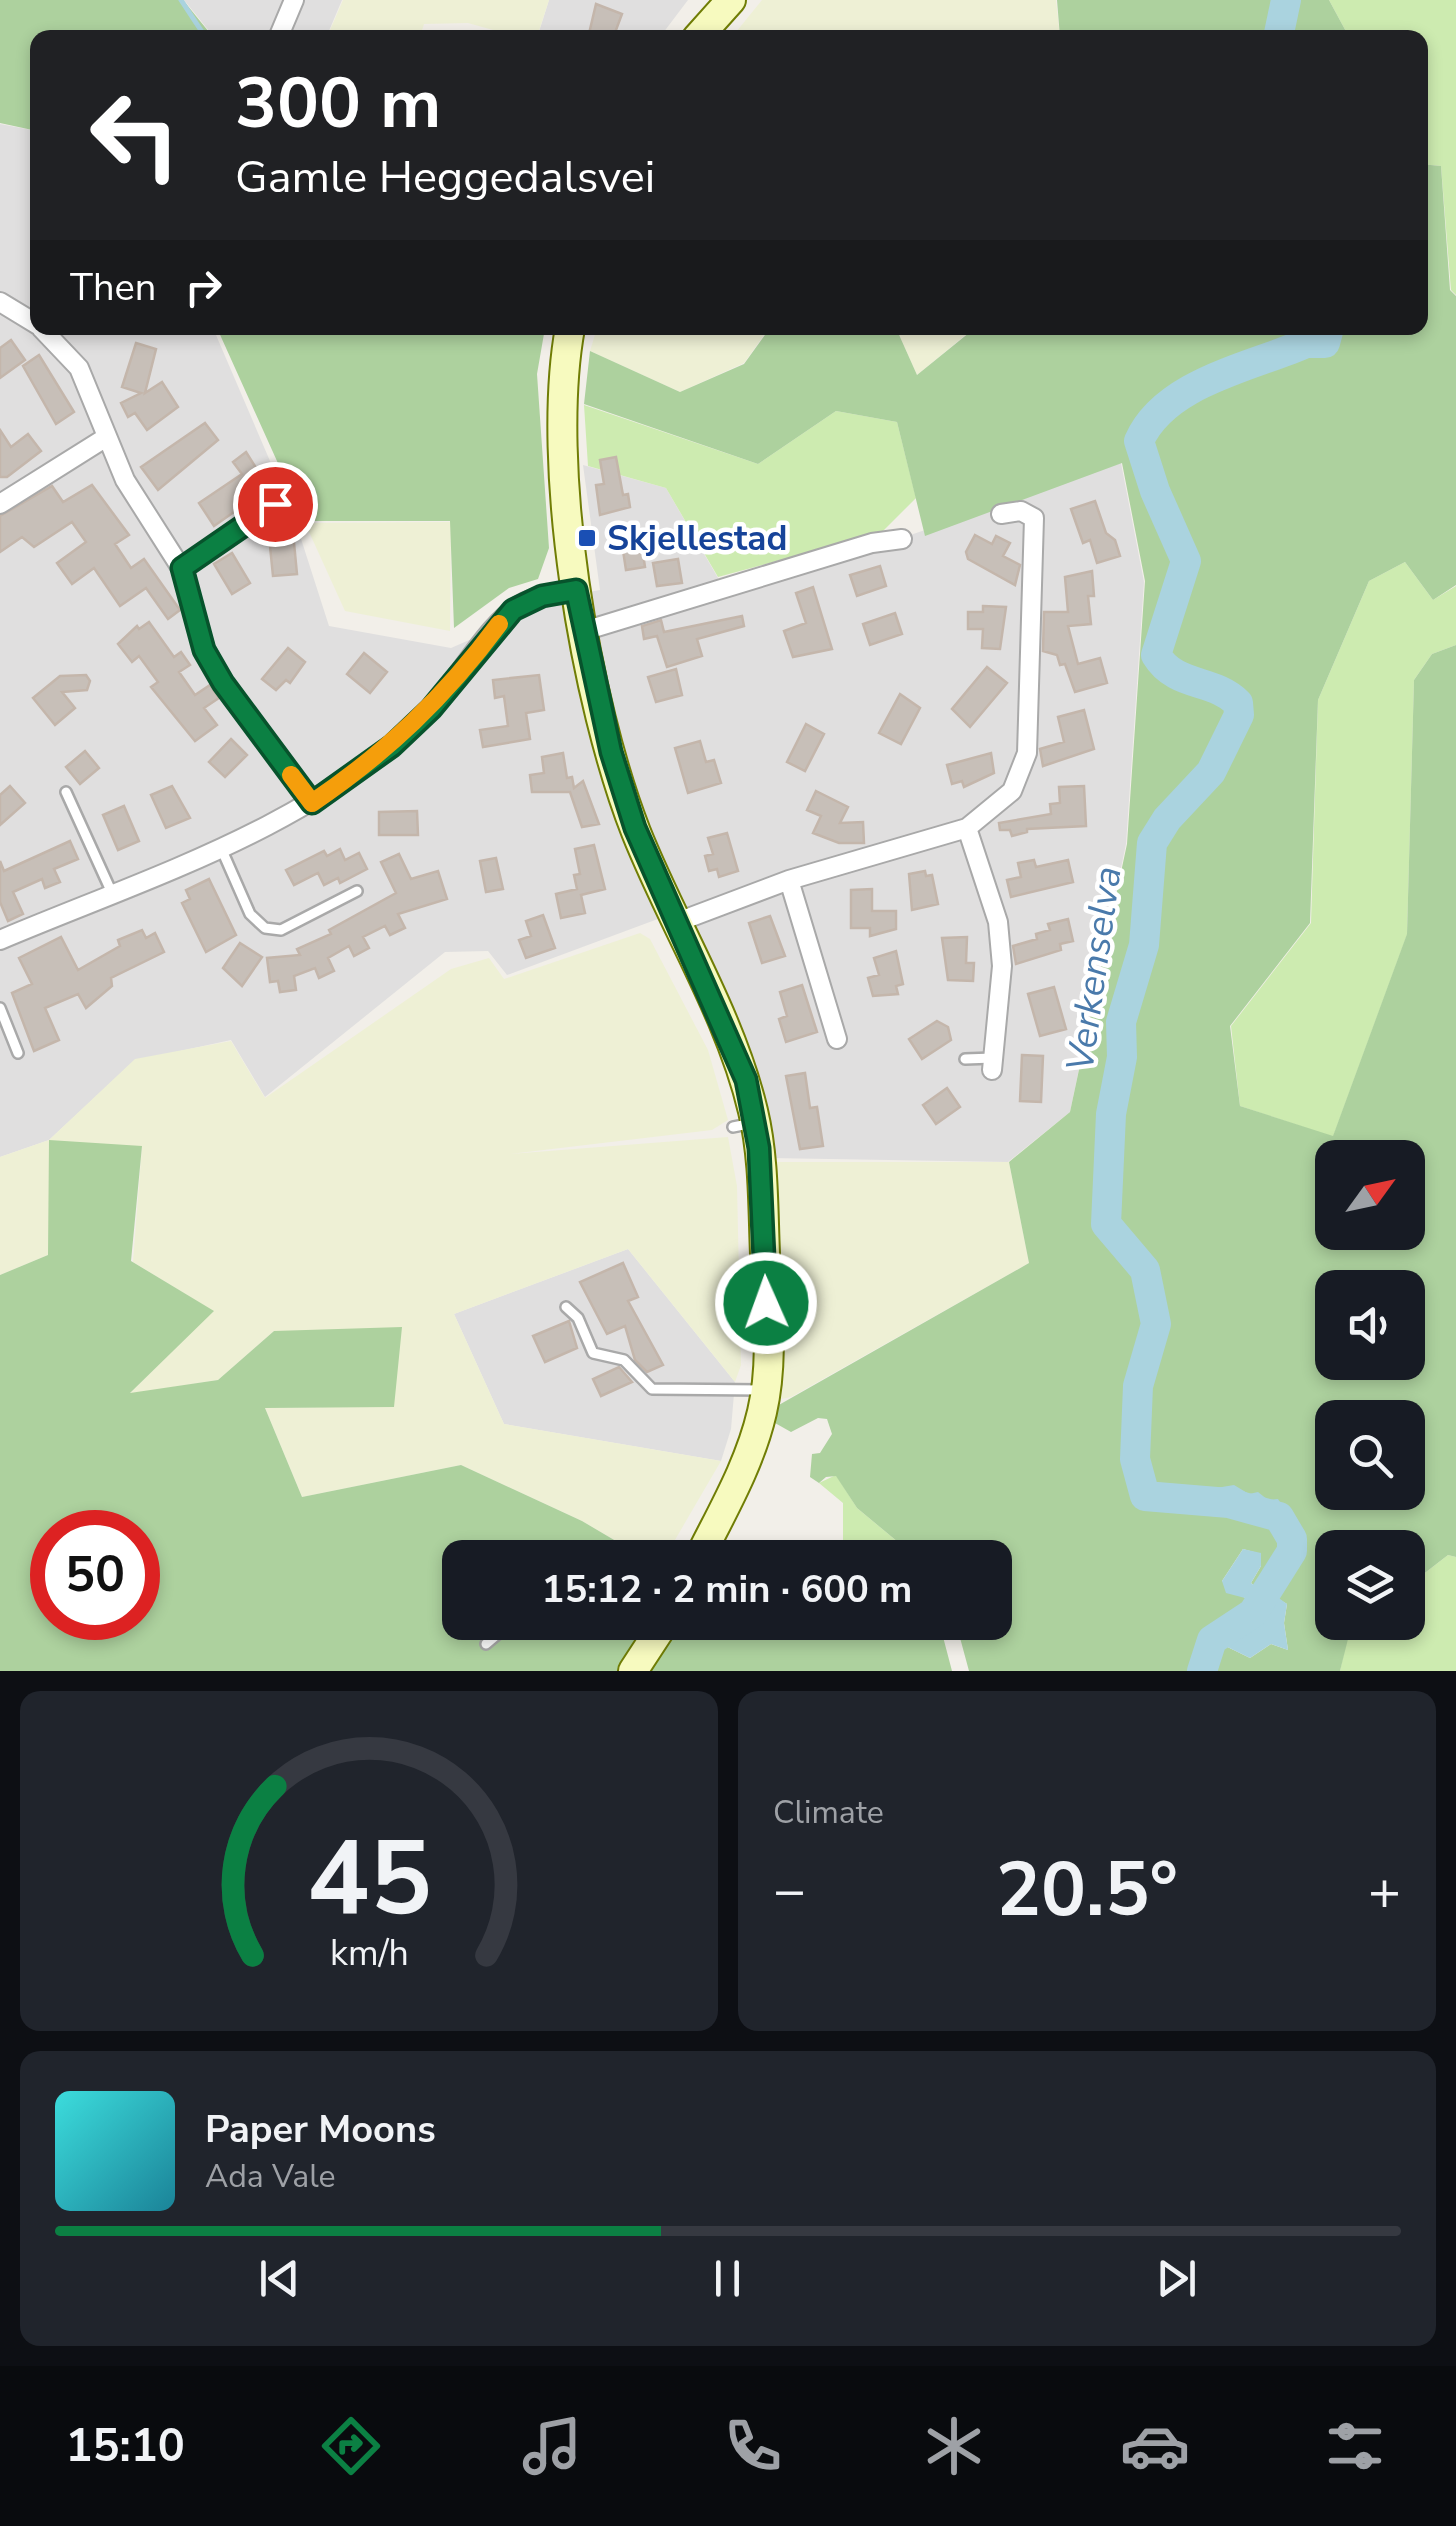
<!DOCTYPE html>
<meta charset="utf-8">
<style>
:root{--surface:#171b24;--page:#20242c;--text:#f1f3f6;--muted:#9ea1a6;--line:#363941;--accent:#0b8043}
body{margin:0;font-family:"Nunito Sans",sans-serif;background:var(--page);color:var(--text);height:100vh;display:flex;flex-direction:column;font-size:38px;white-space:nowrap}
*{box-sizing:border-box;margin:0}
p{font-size:32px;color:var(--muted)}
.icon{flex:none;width:55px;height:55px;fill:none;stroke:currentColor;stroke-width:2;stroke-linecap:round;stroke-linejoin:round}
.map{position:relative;height:1671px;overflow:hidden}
.details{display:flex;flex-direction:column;gap:20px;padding:20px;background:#0d0f14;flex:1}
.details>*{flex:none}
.guide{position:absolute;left:30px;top:30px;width:1398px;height:305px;border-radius:20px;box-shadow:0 5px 15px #0003;background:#202124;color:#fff;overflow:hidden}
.needle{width:65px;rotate:57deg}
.tools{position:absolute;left:1315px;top:1140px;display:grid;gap:20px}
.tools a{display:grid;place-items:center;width:110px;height:110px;border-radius:20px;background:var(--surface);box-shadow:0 5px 15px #0003;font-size:50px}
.speed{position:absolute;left:30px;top:1510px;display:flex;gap:20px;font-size:50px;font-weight:700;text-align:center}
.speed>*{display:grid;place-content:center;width:130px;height:130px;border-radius:50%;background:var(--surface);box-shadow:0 5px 15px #0003;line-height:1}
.speed .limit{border:15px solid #d22;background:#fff;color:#111}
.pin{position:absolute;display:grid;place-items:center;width:85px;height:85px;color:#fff;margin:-42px;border:5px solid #fff;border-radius:50%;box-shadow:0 2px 10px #0007}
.me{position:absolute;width:110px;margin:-55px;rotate:358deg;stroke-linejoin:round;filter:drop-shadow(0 0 8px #0008)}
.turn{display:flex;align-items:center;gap:35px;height:210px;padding:0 40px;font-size:45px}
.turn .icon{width:130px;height:130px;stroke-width:2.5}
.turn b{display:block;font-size:70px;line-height:85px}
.then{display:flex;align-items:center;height:95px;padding:0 40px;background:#0003;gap:20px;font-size:38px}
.big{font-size:75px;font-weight:700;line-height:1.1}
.details .widget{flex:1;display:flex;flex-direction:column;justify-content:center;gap:15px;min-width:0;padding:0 35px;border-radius:20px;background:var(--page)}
.details .dial{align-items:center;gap:0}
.dial svg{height:260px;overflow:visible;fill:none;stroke:var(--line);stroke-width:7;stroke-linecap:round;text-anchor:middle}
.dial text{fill:var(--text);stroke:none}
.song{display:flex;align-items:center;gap:30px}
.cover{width:120px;height:120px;border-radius:15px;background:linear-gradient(135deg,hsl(180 70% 55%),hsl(190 70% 35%))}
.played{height:10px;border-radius:5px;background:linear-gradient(90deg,var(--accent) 45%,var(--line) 45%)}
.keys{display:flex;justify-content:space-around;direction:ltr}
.heat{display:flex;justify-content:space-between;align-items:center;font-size:55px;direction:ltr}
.details .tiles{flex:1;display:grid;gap:20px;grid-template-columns:1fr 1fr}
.widget:last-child{grid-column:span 2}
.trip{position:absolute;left:442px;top:1540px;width:570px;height:100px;border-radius:20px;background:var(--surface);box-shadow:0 5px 15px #0003;font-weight:700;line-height:100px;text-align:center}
.menu{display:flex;height:160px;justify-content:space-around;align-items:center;background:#090b0e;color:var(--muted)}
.menu .icon{width:70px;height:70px}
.menu .active{color:var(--accent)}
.menu b{font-size:45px;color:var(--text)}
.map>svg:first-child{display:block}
</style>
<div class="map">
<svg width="1456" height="1671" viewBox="0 0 1456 1671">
<rect width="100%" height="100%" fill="#f2efe9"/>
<path fill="#e0dfdf" d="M184,0H342L326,38L214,37Z
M549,0H688L660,37L537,38Z
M0,124L37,131L38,328H213L294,517L329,626L451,648L572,595L600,590L583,465L666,488L729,597L1121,463L1144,582L1126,844L1070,1112L1008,1162L769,1158L682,910L507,975L488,951L445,952L265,1097L231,1040L134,1061L49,1140L0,1157Z
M628,1249L735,1382L731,1429L721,1461L504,1424L454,1314Z"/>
<path fill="#eef0d5" d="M343,0H549L537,37H518L468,23L424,24L420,37H327Z
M762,0H1056L1060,37H732Z
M597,328H769L744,363L680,392L590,351Z
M896,328H974L917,375Z
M451,522L450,631L345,611L305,523Z
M640,933L650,939L708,1050L728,1120L712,1130L510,1154L728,1137L737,1186L741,1365L735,1382L628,1249L454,1314L504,1424L721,1461L665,1557H643L582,1521L461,1465L302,1497L265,1408L394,1406L274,1331L218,1380L129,1394L213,1311L133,1262L142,1146L48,1255L0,1275V1157L49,1140L135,1059L231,1041L265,1098L451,969L489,958L504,979Z
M772,1162H1009L1029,1263L791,1397L776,1400Z"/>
<path fill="#cdebb0" d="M1329,0H1456V295L1451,290L1441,166L1420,164V38L1349,37Z
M584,405L758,464L836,411L897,422L916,498L882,532L718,577L666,488L588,466Z
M1405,562L1433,600L1456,586V645L1432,654L1414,680L1407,935L1333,1137L1240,1106L1231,1026L1311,923L1318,700L1369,581Z
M836,1475L857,1508L916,1557H866L853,1549L843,1553V1503L819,1483Z
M1448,1555L1456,1557V1671H1340L1350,1624L1408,1622V1586Z"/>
<path fill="#add19e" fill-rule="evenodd" d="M0,0H183L213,37L38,38L37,131L0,123Z
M1057,0H1329L1349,37H1060Z
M1420,164L1441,166L1450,290L1456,296V585L1433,600L1405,562L1369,581L1318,700L1310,923L1230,1026L1240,1106L1333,1136L1407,934L1414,680L1432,654L1456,645V1557L1448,1555L1408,1586V1548H1332V1622L1352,1623L1340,1671H969L956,1623L995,1622V1558L939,1557L932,1551L928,1557H916L857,1508L836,1476L826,1477L819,1483L810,1477L812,1454L820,1453L832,1434L827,1419L818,1418L791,1432L775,1423L770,1410L1029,1263L1009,1162L1070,1112L1127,844L1145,581L1122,463L925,536L897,422L836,411L758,464L584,404L590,351L680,392L744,364L770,328H896L917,375L975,328H1420ZM1332,1158H1408V1232H1332ZM1332,1288H1408V1362H1332ZM1332,1418H1408V1492H1332ZM1243,1549L1261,1554V1566L1251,1583L1256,1587L1273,1570L1280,1579L1275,1597L1287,1604L1284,1623L1288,1650L1271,1644L1250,1658L1205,1636L1245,1605V1598L1222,1581Z
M217,328H545L537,374L549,548L538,579L509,588L454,628L450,521H304Z
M49,1140L142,1146L131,1261L214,1311L130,1393L218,1380L274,1331L402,1327L394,1407L265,1408L302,1497L461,1465L582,1521L643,1557L460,1558V1622H759L760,1628L790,1622L934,1623L942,1633L952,1671H0V1275L48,1255ZM52,1532H138V1618H52Z"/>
<path fill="#aad3df" d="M1234,1485L1249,1494L1258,1492L1268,1500L1278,1499L1298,1531L1292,1539L1283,1541C1271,1520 1213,1511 1188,1506L1186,1493Z
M1243,1549L1261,1553V1566L1251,1583L1256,1587L1274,1570L1278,1572L1276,1596L1287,1604L1284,1623L1288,1650L1271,1644L1250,1658L1205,1636L1206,1626L1224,1624L1245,1605V1598L1226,1593L1222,1581Z"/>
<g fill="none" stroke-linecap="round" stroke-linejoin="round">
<path stroke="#aad3df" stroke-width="5" d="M181,0L206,38"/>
<path stroke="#aad3df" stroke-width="30" d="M1278,38L1286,0
M1202,1671L1212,1640L1253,1613L1292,1551V1539L1279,1517L1229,1503L1145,1496L1135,1459L1138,1386L1156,1324L1145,1270L1106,1224L1111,1114L1122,1057L1121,1022L1144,945L1152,843L1167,819L1211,772L1239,715L1238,703C1213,678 1176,688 1156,655L1186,561L1155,491L1139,441C1165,382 1252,367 1306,343H1325L1329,328"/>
</g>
<path fill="#c7bfb8" stroke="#c4b6ab" stroke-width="2.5" d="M596,4L622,14L613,38H588Z
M11,340L25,360L0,378V348Z
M136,343L156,349L145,393L162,382L178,407L147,430L135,413L128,417L121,403L141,393L122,387Z
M39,355L74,412L56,424L23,366Z
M205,423L218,440L158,490L141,467Z
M0,430L11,447L28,434L41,451L7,477H0Z
M246,452L274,496L256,507L251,500L214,526L199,503L242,474L233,462Z
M616,457L623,495L628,494L630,507L600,515L596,485L604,484L600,460Z
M92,485L129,535L115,544L131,568L144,559L180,610L168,619L146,588L120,606L94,568L72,584L57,563L86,542L72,522L34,547L22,537L0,552V516L52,486L63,502Z
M1095,501L1106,533L1115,540L1120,556L1097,563L1090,540L1083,543L1071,509Z
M282,508L292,522L297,574L273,576L270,546L280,545L265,521Z
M975,535L992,544L996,536L1010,543L1003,556L1020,565L1015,585L968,559L966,552Z
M641,541L645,567L626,570L622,544Z
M232,553L250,583L232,594L214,564Z
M678,559L682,583L657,586L653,563Z
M880,566L886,586L857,596L850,575Z
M1092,571L1094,596H1088L1091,624L1068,626L1078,664L1100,658L1107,683L1075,692L1065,664L1060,665L1057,655L1043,651L1044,612H1068L1065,577Z
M813,587L832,649L793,657L784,631L806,623L796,593Z
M983,606L1006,607L1000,649L982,648L983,629H968V612H983Z
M895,613L902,634L870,645L863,624Z
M742,616L744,626L697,639L702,656L667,667L657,636L644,639L642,626L661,620L664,632Z
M149,622L174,657L181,652L190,665L179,672L195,695L210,685L219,698L204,708L217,725L195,741L151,687L158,682L139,656L132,662L118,644L137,626L139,629Z
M288,648L305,662L290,683L286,680L276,690L262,679Z
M364,653L387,672L370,693L347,674Z
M987,667L1007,683L970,727L952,709Z
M676,669L682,695L656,702L648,677Z
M86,675L90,681L87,690L62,692L75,708L55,725L33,698L60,676Z
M539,675L544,710L526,713L530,739L483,747L480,730L508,726L504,696L495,698L493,680Z
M900,694L920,708L901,744L879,733Z
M1084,710L1094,749L1043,766L1040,749L1064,742L1058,717Z
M806,724L824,734L805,771L787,762Z
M231,739L247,755L225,777L209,762Z
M700,741L706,762L714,760L721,783L688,793L675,748Z
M85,751L99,768L80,784L66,767Z
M563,753L567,778L572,777L574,788L583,781L599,824L582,827L570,792H532L530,775L544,773L542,757Z
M991,753L994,773L964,787L962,781L952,784L947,765Z
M10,786L25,803L0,825V795Z
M172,786L190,818L166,828L151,795Z
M1084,786L1086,826L1027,829V832L1012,836L1010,830H1000L999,823L1051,814L1050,804L1060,803L1059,787Z
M816,791L848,807L840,823L863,822L864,843H839L813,833L821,816L807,810Z
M124,806L139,841L118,850L103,815Z
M417,811L418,835H379V812Z
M727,833L738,871L719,877L717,869L709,871L705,856L713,854L708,838Z
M70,841L78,859L54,869L60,882L45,888L42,879L13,892L23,914L8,921L0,902V861L4,871Z
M594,845L605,889L581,895L585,913L561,918L556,894L577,889L574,875L580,874L575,849Z
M340,849L345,860L359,853L367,869L340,883L338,878L324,885L318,873L294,885L286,870L324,851L327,856Z
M399,854L411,879L438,871L447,899L398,914L405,928L390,935L385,926L363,937L369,948L354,956L349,946L328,958L334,971L319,978L315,968L294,976L296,990L280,992L278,981L270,982L267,958L300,955L297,949L331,934L329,930L396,893L381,862Z
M496,858L503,889L486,892L480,861Z
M1034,860L1036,867L1068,860L1073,882L1011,897L1007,880L1021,877L1018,863Z
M925,871L926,876L932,875L938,904L912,910L909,874Z
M209,879L236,935L206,952L182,903L190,899L186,890Z
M872,889V911H896V929L870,936V928H851V890Z
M543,915L555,948L526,958L519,940L531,936L526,921Z
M770,916L785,956L762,963L749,923Z
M1068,919L1073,941L1060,944L1061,950L1016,964L1013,946L1037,939L1036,934L1050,930L1048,924Z
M142,930L146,938L155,933L164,952L111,978L112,986L86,1008L78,994L45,1008L59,1040L34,1051L12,993L32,984L19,958L61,937L78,970L120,946L118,940Z
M967,937L966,963H974L973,981L948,980L942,938Z
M240,943L262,957L242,986L223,968Z
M896,951L903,984L896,986L898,994L873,996L868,978L879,975L874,958Z
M802,985L817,1032L786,1042L779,1019L787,1016L780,992Z
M1054,987L1066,1029L1040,1036L1028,994Z
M937,1021L948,1027L951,1040L922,1059L909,1039Z
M1022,1055L1043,1056L1041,1102L1020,1101Z
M805,1073L810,1108L817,1107L823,1146L800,1149L786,1076Z
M947,1088L960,1107L936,1124L923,1105Z
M623,1263L638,1297L628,1301L663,1365L647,1372L635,1360L625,1326L607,1334L580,1282Z
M569,1321L577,1348L545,1362L533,1336Z
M619,1367L632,1382L601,1396L593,1379Z"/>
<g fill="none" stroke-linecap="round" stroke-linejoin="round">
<defs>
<path id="lane" d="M181,568L275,504
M66,792L112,893
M221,848L250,914L265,928L281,930L357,891
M0,1008L18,1053
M965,1059L993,1058
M733,1127L753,1123
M566,1307L578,1318L593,1353L624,1360L652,1389L763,1390
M486,1644L512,1622"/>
<path id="street" d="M278,38L294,0
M0,302L38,325
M41,328L79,368L125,480L181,568L205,649L223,683L312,803
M0,504L105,438
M584,631L872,543L902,539
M967,828L998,922L1002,966L992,1070
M789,880L837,1039
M675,923L789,880L967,828L1012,791L1027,753L1034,518L1021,511L1001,514
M0,940C149,877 312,828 429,711C458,681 489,620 525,602C541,594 559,594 577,590"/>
<path id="secondary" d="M697,38L731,0
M570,328C545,465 585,702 636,832C673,925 730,1014 753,1111C764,1157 763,1207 765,1254C767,1305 774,1361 762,1412C750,1464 723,1510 699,1558
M633,1671L665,1622"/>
</defs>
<use href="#lane" stroke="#a9a9a9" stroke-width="14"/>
<use href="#street" stroke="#a9a9a9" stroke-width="22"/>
<use href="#secondary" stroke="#707d05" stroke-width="32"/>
<use href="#lane" stroke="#fff" stroke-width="9"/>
<use href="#street" stroke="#fff" stroke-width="18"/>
<use href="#secondary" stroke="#f7fabf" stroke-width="28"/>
</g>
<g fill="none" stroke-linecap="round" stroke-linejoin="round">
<defs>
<path id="route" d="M275,504L182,568L204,650L223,683L312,803L392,746L431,709L513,610L542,596L576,590L611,752L635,828L746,1080L759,1148L766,1303"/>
</defs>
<use href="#route" stroke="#07532c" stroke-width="25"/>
<use href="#route" stroke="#0b8043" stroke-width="18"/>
<path stroke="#f59e0b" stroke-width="18" d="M291,775L312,803C387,752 445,697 499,624"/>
</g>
<rect fill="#1a4fb4" stroke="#fff" stroke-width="4" x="577" y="528" width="20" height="20" rx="5"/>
<g text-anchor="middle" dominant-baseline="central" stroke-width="9" stroke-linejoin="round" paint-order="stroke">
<g font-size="35" font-weight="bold" fill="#164399" stroke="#fff" text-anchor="start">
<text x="607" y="538">Skjellestad</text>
</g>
<g font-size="38" font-style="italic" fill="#4a7aab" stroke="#fff">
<text transform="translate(1094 969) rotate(-82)">Verkenselva</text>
</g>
</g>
</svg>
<div class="tools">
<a><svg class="needle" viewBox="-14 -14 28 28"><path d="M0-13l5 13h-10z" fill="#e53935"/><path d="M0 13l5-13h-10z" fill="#9ea1a6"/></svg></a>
<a><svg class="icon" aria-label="sound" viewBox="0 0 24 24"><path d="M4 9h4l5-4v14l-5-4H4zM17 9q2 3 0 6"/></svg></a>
<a><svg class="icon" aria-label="search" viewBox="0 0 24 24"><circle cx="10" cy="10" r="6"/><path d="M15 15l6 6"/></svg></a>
<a><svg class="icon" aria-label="layers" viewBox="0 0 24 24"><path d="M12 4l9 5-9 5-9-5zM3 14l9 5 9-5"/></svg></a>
</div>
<div class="speed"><div class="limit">50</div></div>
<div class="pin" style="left:275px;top:504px;background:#d93025"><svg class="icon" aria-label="arrive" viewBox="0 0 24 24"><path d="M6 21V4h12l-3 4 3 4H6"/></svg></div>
<svg class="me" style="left:766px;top:1303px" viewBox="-20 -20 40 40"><circle r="17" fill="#0b8043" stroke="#fff" stroke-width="3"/><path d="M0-11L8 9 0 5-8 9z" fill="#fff"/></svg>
<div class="trip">15:12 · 2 min · 600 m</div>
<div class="guide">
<div class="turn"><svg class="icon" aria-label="left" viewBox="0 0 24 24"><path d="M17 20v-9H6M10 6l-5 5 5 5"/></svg><div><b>300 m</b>Gamle Heggedalsvei</div></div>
<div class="then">Then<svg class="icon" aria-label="right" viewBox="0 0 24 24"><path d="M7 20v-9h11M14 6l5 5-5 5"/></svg></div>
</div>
</div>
<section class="details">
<div class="tiles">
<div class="widget dial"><svg viewBox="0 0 100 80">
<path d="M14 69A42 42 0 1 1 86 69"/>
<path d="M14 69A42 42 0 0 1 21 17" stroke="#0b8043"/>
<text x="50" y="56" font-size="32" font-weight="700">45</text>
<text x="50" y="72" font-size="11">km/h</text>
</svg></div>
<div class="widget"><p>Climate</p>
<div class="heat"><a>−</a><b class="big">20.5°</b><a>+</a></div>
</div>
<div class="widget">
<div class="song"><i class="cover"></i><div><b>Paper Moons</b><p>Ada Vale</p></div></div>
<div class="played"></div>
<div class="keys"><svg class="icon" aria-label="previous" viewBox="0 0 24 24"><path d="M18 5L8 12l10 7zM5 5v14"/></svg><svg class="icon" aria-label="pause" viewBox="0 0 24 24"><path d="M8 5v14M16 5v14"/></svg><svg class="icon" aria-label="next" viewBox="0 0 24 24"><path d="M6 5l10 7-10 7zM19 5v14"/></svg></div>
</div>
</div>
</section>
<nav class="menu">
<b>15:10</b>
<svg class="icon active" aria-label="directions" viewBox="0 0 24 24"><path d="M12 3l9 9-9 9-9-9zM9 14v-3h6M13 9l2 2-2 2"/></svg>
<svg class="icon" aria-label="music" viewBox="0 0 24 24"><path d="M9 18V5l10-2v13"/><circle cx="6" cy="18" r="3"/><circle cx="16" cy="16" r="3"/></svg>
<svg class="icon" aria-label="phone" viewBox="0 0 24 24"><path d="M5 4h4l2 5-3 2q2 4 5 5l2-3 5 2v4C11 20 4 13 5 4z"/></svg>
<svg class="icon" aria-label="climate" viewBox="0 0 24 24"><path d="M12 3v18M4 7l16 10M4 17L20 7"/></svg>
<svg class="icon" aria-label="car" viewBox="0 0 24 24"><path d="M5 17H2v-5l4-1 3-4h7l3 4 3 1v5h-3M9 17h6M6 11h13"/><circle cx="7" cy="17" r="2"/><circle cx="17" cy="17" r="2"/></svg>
<svg class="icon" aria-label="filters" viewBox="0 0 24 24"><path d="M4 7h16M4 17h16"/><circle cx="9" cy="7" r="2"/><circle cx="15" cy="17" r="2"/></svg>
</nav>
